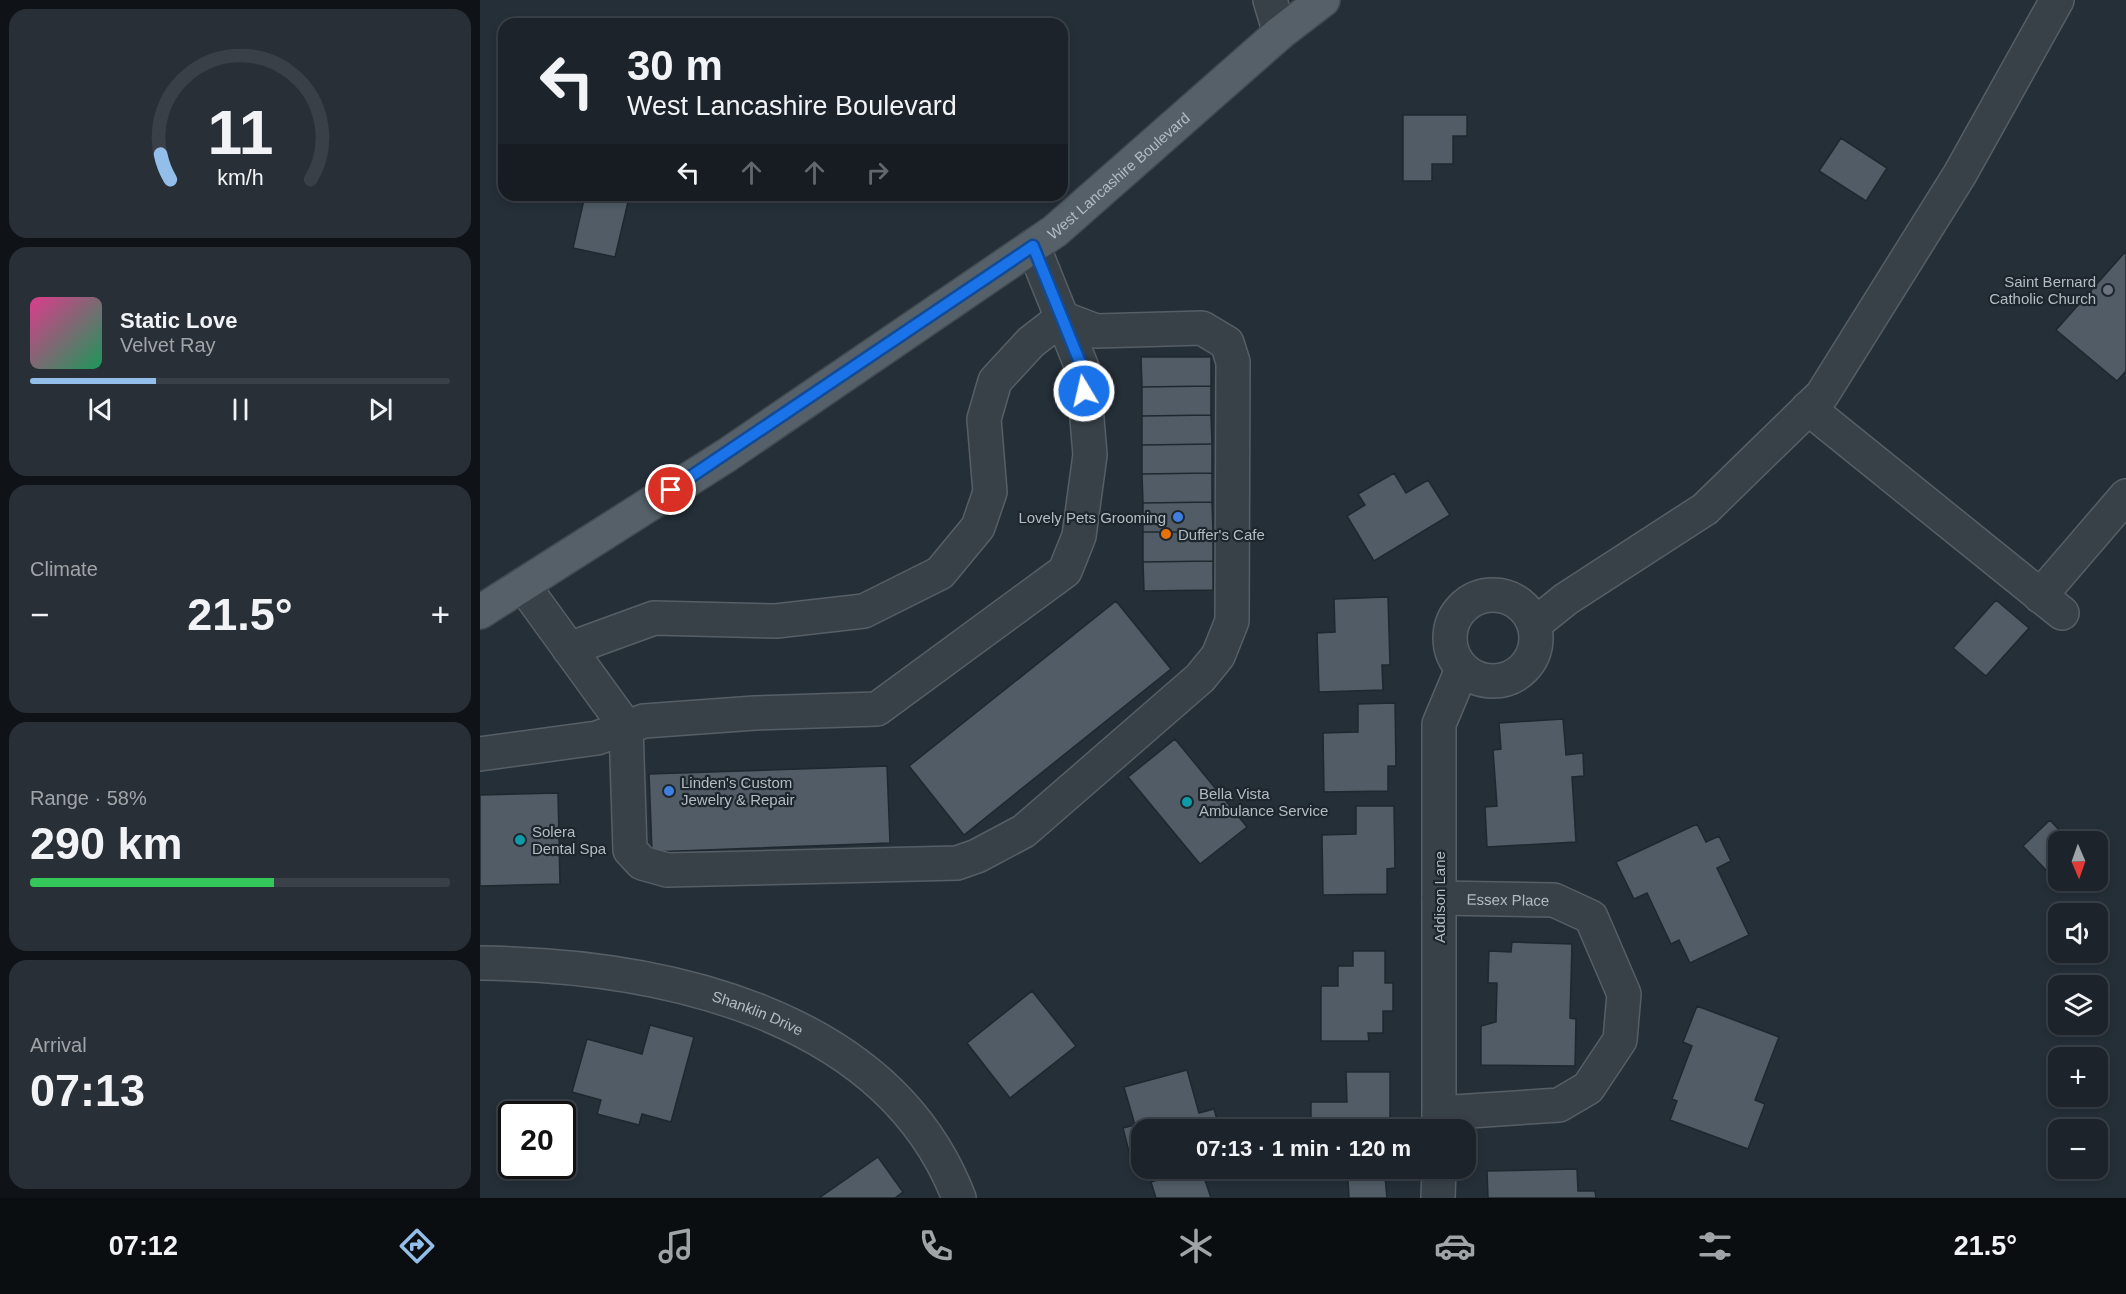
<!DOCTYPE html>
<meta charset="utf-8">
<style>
:root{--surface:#1c232a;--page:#292f36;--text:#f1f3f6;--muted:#a0a4a8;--line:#3a4047;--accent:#93beea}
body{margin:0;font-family:Arial,sans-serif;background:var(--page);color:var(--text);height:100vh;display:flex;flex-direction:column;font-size:22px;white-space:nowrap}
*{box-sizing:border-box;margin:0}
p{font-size:20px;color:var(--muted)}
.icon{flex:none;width:33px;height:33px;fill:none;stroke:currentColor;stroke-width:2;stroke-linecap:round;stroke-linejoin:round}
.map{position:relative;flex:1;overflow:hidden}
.drawer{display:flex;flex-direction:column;gap:9px;padding:9px;background:#0f1317;width:480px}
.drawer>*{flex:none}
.guide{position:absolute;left:18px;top:18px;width:570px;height:183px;border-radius:18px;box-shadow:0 3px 9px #0003,0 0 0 2px var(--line);background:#1c232a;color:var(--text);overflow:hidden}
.needle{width:39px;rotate:178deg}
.tools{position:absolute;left:1568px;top:831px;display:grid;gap:12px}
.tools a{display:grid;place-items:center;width:60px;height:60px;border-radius:12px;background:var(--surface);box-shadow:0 3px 9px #0003,0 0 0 2px var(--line);font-size:30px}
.speed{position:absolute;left:18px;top:1101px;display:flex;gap:12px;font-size:30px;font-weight:700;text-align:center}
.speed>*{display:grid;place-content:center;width:78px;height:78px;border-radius:50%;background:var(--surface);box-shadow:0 3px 9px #0003,0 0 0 2px var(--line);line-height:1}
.speed .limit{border:3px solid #111;border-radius:9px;background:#fff;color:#111}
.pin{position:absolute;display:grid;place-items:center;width:51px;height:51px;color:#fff;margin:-26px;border:3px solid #fff;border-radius:50%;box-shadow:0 2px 6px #0007}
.me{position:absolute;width:66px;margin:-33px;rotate:351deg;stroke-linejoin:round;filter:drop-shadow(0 0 4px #0008)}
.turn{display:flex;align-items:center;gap:21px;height:126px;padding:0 30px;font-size:27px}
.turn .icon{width:78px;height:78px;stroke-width:2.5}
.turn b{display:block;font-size:42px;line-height:51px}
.lanes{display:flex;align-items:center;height:57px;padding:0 30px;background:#0003;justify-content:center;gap:30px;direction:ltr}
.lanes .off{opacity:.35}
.big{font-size:45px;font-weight:600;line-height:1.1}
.drawer .widget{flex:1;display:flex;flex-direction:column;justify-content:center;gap:9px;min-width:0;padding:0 21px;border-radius:18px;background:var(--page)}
.drawer .dial{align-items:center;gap:0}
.dial svg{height:156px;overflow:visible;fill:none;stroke:var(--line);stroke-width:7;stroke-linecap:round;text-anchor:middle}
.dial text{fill:var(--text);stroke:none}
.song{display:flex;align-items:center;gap:18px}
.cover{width:72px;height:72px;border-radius:9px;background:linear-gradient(135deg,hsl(330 70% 55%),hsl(150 70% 35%))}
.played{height:6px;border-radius:3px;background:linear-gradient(90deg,var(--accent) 30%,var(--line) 30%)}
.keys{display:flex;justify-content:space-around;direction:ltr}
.heat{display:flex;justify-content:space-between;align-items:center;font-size:33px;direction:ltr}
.charge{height:9px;border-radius:4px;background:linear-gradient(90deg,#34c759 58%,var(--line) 0)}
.trip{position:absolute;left:651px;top:1119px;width:345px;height:60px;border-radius:18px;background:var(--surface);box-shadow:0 3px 9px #0003,0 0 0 2px var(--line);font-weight:600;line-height:60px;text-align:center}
.tabs{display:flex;height:96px;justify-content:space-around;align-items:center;background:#0b0e11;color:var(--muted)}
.tabs .icon{width:42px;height:42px}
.tabs .current{color:var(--accent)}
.tabs b{font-size:27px;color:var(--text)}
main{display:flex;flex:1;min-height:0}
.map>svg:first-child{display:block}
</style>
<main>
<section class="drawer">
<div class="widget dial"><svg viewBox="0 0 100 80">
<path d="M14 69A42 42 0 1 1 86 69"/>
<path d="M14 69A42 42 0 0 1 9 56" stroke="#93beea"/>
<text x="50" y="56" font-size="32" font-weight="700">11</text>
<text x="50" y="72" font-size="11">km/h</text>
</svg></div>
<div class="widget">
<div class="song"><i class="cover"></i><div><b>Static Love</b><p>Velvet Ray</p></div></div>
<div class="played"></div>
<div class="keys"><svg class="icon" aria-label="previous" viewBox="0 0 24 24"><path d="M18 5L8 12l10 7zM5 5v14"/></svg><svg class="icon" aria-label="pause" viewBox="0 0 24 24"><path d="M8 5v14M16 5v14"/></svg><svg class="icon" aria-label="next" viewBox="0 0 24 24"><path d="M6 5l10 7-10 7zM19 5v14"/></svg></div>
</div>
<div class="widget"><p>Climate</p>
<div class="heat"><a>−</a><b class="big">21.5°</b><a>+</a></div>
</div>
<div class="widget"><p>Range · 58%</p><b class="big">290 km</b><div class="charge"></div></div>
<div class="widget"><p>Arrival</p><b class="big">07:13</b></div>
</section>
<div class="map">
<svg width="1646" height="1198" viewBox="0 0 1646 1198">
<rect width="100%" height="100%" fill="#252f38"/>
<path fill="#515c66" stroke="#1f282f" stroke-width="1.5" d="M923,115H987V136H973V164H952V181H923Z
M1361,138L1407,168L1386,201L1339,171Z
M105,195L148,202L135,257L93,248Z
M1646,251V371L1637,381L1576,330Z
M661,357H731V386L662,387Z
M731,386V415L662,416V387Z
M731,415L732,444L662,445V416Z
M732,444V473L662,474V445Z
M732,473V502L663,503L662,474Z
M914,473L926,493L948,480L970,515L894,561L867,516L885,505L878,494Z
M732,502L733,532H663V503Z
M663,532H733V561L663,562Z
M733,561V590L664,591L663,562Z
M908,597L910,665H902L903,690L839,692L837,633L855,632L854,599Z
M1516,600L1549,628L1506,676L1473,648Z
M636,601L691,669L484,835L429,766Z
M915,703L916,766H908V791L844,792L843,733L878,732V704Z
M1083,719L1086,755L1103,753L1104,776L1092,777L1096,842L1007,847L1005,807L1017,806L1013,750L1021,749L1019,723Z
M695,739L767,827L720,864L648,777Z
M407,766L410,843L172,852L169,774Z
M78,793L80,884L0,886V795Z
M876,806H914L915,868L907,869V894L843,895L842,835L876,834Z
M1570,820L1590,842H1578V880H1591L1583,888L1543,846Z
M1217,824L1226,842L1239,836L1251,861L1237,868L1269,935L1210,963L1199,940L1191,944L1167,893L1154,899L1136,862Z
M1032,942L1092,944L1090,1018L1096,1019L1095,1066L1001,1065V1026L1016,1022L1017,983H1008L1009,951L1031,952Z
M873,951H905V983H913V1011H903V1033H888L889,1041H841V986H858V966H873Z
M552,991L596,1046L530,1098L487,1043Z
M1217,1006L1299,1037L1275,1100L1285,1104L1268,1149L1190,1120L1197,1101L1192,1099L1212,1046L1203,1042Z
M170,1025L214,1037L191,1122L162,1114L159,1125L117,1114L121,1100L92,1092L107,1039L162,1054Z
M707,1070L719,1113L734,1109L740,1130H662V1158L651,1160L643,1128L655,1125L644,1087Z
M866,1072H910V1130H831V1102H867Z
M398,1157L423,1192L415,1198H339Z
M714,1168H721L731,1198H676L671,1182Z
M1097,1169L1098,1191H1115L1116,1198H1008L1007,1171Z
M905,1177L907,1198H869L868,1180Z"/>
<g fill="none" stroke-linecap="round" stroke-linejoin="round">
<defs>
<g id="minor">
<path d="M790,0L800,33"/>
<path d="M1328,408L1582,613"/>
<path d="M43,585L146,727L150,850L162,863L187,870L477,863L497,856L544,831L720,678L738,656L752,621L753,362L747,343L722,328L616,331L582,318L551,342L515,381L504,419L510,492L498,527L460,573L384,611L296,621L174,618L89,649"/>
<circle cx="1013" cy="638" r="43"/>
<path d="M1560,596L1646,496"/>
<path d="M1055,624L1086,599L1225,509L1342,395L1480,174L1577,0"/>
<path d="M0,754L117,738L164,721L275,713L397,709L585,571L599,536L610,455L603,370L553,246"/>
<path id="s1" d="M959,898L1074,900L1111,917L1144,994L1140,1040L1108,1088L1079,1105L959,1113"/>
<path id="s2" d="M0,963C178,965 407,1011 479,1198"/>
<path d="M959,1130V724L982,669"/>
<path d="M958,1198L959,1168"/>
</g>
<g id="major">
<path id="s3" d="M0,612L247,455L575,231L800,33L843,0"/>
</g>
</defs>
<use href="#minor" stroke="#565f66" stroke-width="36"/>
<use href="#major" stroke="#414a51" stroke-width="36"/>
<use href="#minor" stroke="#384148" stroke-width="33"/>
<use href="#major" stroke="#566068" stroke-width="33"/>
</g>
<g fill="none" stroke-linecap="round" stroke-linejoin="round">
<defs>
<path id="route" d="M191,490L553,246L603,370L604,391"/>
</defs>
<use href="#route" stroke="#114b97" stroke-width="15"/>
<use href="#route" stroke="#1a73e8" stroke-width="10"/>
</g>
<circle fill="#6b7280" stroke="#1e262d" stroke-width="2" cx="1628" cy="290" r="6"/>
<g fill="#3f7fe0" stroke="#1e262d" stroke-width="2">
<circle cx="698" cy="517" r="6"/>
<circle cx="189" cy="791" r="6"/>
</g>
<circle fill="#e8710a" stroke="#1e262d" stroke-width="2" cx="686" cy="534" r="6"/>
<g fill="#0f9aa8" stroke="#1e262d" stroke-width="2">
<circle cx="707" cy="802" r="6"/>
<circle cx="40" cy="840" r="6"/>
</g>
<g text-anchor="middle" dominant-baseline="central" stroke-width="4.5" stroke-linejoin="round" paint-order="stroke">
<g font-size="15" fill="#b3bcc4" stroke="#1e262d">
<text stroke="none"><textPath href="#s3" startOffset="774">West Lancashire Boulevard</textPath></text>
<text transform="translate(959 897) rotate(-90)">Addison Lane</text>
<text stroke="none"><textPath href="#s1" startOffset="69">Essex Place</textPath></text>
<text stroke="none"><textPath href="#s2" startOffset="284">Shanklin Drive</textPath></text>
</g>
<g font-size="15" fill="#b3bcc4" stroke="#1e262d" text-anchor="start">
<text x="1616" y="281" text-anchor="end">Saint Bernard<tspan x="1616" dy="17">Catholic Church</tspan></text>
<text x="686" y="517" text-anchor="end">Lovely Pets Grooming</text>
<text x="698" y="534">Duffer's Cafe</text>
<text x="201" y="782">Linden's Custom<tspan x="201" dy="17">Jewelry &amp; Repair</tspan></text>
<text x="719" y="793">Bella Vista<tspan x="719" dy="17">Ambulance Service</tspan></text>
<text x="52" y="831">Solera<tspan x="52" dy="17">Dental Spa</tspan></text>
</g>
</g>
</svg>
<div class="tools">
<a><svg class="needle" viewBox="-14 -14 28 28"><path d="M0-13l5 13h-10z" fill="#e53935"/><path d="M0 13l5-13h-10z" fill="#a0a4a8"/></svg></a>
<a><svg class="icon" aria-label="sound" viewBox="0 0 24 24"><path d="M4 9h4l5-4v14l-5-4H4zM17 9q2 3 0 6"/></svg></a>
<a><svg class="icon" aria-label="layers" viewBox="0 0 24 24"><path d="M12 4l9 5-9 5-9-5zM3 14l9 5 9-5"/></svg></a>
<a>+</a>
<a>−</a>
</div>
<div class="speed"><div class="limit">20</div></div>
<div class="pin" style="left:191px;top:490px;background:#d93025"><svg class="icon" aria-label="arrive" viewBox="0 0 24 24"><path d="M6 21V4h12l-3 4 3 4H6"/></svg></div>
<svg class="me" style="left:604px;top:391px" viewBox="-20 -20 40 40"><circle r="17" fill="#1a73e8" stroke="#fff" stroke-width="3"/><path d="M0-11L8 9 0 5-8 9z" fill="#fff"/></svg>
<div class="trip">07:13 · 1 min · 120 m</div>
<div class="guide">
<div class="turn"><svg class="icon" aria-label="left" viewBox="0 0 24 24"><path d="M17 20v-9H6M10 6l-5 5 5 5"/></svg><div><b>30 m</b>West Lancashire Boulevard</div></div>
<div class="lanes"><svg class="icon" aria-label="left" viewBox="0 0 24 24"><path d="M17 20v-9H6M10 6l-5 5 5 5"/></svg><svg class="icon off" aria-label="ahead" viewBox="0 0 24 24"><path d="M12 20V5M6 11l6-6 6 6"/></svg><svg class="icon off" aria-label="ahead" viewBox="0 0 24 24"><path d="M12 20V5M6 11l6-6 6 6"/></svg><svg class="icon off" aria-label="right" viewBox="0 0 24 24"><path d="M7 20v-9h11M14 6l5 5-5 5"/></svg></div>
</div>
</div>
</main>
<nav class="tabs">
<b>07:12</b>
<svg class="icon current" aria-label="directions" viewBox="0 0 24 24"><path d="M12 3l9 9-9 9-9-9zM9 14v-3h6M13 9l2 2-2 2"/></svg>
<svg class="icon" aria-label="music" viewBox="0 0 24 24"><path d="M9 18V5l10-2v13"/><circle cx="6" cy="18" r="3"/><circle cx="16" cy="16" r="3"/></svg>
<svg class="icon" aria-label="phone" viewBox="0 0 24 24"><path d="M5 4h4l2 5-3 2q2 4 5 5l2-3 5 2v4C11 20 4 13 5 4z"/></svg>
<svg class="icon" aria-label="climate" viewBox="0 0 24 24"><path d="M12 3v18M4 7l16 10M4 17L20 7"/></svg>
<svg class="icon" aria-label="car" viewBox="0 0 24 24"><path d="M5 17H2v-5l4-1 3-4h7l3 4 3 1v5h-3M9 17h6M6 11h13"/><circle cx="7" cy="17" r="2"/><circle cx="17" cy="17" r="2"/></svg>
<svg class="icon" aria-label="filters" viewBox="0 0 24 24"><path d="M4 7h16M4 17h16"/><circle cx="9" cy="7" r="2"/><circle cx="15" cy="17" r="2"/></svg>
<b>21.5°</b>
</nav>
